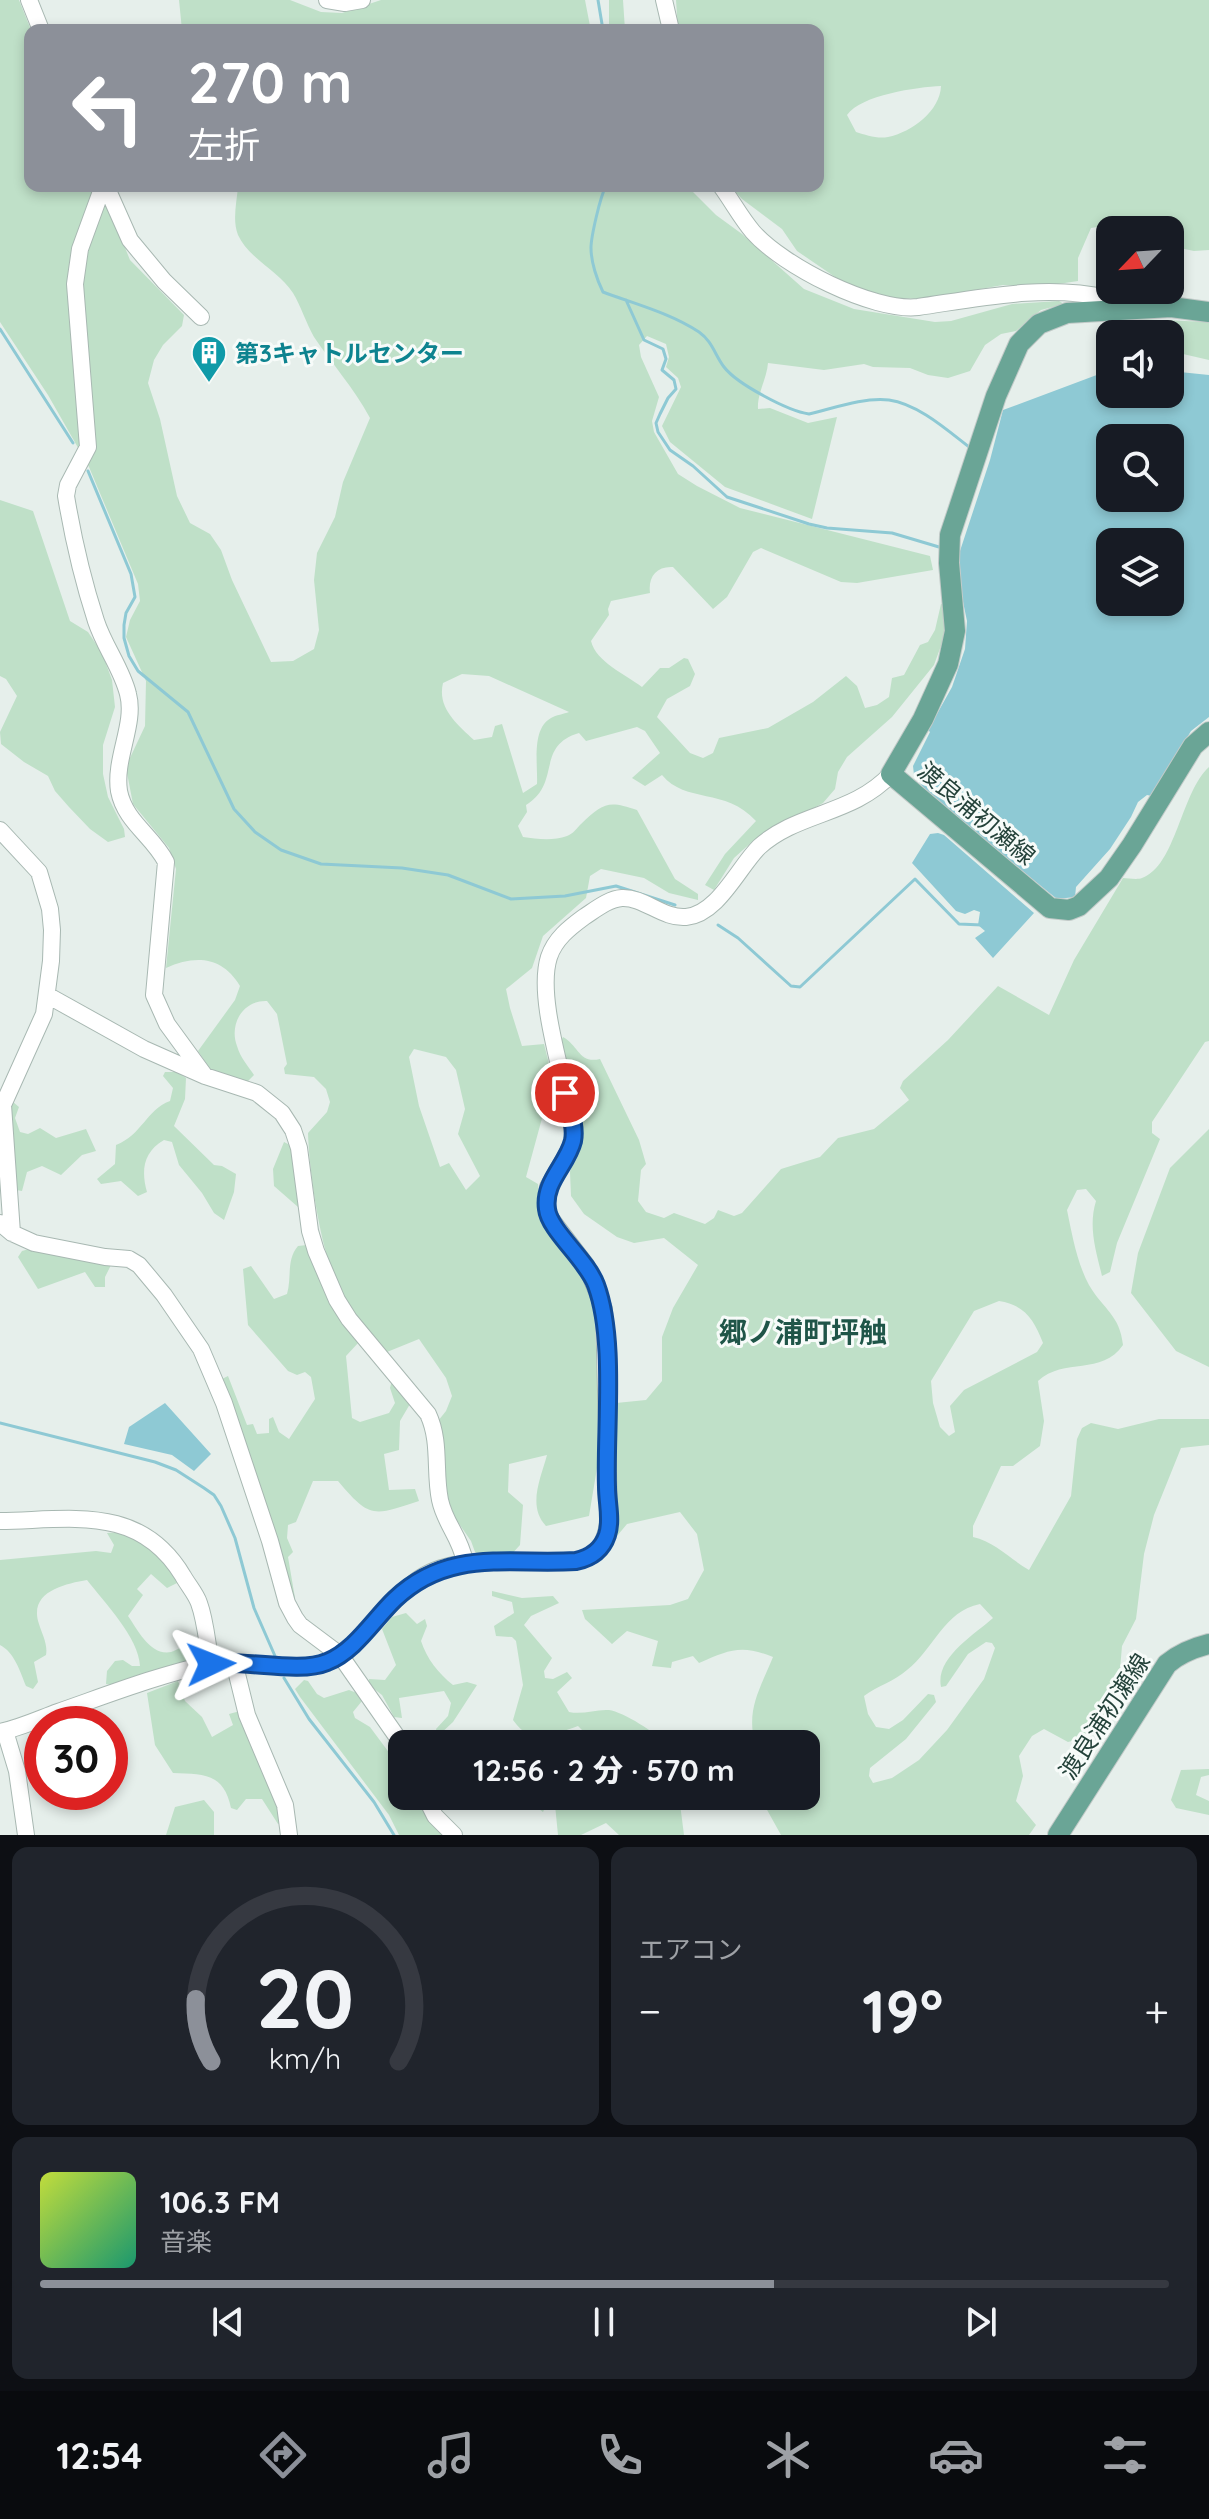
<!DOCTYPE html>
<html lang="ja">
<meta charset="utf-8">
<style>
:root{--surface:#171b24;--page:#20242c;--text:#f1f3f6;--muted:#9ea1a6;--line:#363941;--accent:#8c9099}
body{margin:0;font-family:Quicksand,"Noto Sans JP",sans-serif;background:var(--page);color:var(--text);height:100vh;display:flex;flex-direction:column;font-size:30px;white-space:nowrap}
*{box-sizing:border-box;margin:0}
p{font-size:26px;color:var(--muted)}
.icon{flex:none;width:44px;height:44px;fill:none;stroke:currentColor;stroke-width:2;stroke-linecap:round;stroke-linejoin:round}
.map{position:relative;height:1835px;overflow:hidden}
.panel{display:flex;flex-direction:column;gap:12px;padding:12px;background:#0d0f14;flex:1}
.panel>*{flex:none}
.top-card{position:absolute;left:24px;top:24px;width:800px;height:168px;border-radius:16px;box-shadow:0 4px 12px #0003;background:#8c9099;color:#fff;overflow:hidden}
.needle{width:52px;rotate:245deg}
.tools{position:absolute;left:1096px;top:216px;display:grid;gap:16px}
.tools a{display:grid;place-items:center;width:88px;height:88px;border-radius:16px;background:var(--surface);box-shadow:0 4px 12px #0003;font-size:40px}
.speed{position:absolute;left:24px;top:1706px;display:flex;gap:16px;font-size:40px;font-weight:700;text-align:center}
.speed>*{display:grid;place-content:center;width:104px;height:104px;border-radius:50%;background:var(--surface);box-shadow:0 4px 12px #0003;line-height:1}
.speed .limit{border:12px solid #d22;background:#fff;color:#111}
.pin{position:absolute;display:grid;place-items:center;width:68px;height:68px;color:#fff;margin:-34px;border:4px solid #fff;border-radius:50%;box-shadow:0 2px 8px #0007}
.me{position:absolute;width:88px;margin:-44px;rotate:88deg;stroke-linejoin:round;filter:drop-shadow(0 0 6px #0008)}
.turn{display:flex;align-items:center;gap:28px;height:168px;padding:0 32px;font-size:36px}
.turn .icon{width:104px;height:104px;stroke-width:2.5}
.turn b{display:block;font-size:56px;line-height:68px}
.big{font-size:60px;font-weight:800;line-height:1.1}
.panel .card{flex:1;display:flex;flex-direction:column;justify-content:center;gap:12px;min-width:0;padding:0 28px;border-radius:16px;background:var(--page)}
.panel .dial{align-items:center;gap:0}
.dial svg{height:208px;overflow:visible;fill:none;stroke:var(--line);stroke-width:7;stroke-linecap:round;text-anchor:middle}
.dial text{fill:var(--text);stroke:none}
.song{display:flex;align-items:center;gap:24px}
.cover{width:96px;height:96px;border-radius:12px;background:linear-gradient(135deg,hsl(70 70% 55%),hsl(160 70% 35%))}
.played{height:8px;border-radius:4px;background:linear-gradient(90deg,var(--accent) 65%,var(--line) 65%)}
.keys{display:flex;justify-content:space-around;direction:ltr}
.heat{display:flex;justify-content:space-between;align-items:center;font-size:44px;direction:ltr}
.panel .tiles{flex:1;display:grid;gap:12px;grid-template-columns:1fr 1fr}
.card:last-child{grid-column:span 2}
.trip{position:absolute;left:388px;top:1730px;width:432px;height:80px;border-radius:16px;background:var(--surface);box-shadow:0 4px 12px #0003;font-weight:800;line-height:80px;text-align:center}
.tab-bar{display:flex;height:128px;justify-content:space-around;align-items:center;background:#090b0e;color:var(--muted)}
.tab-bar .icon{width:56px;height:56px}
.tab-bar .on{color:var(--accent)}
.tab-bar b{font-size:36px;color:var(--text)}
.map>svg:first-child{display:block}
</style>
<div class="map">
<svg width="1209" height="1835" viewBox="0 0 1209 1835">
<rect width="100%" height="100%" fill="#e6efeb"/>
<path fill="#bfe0c8" fill-rule="evenodd" d="M0,0H19L31,30L30,186H100L130,260L184,315L182,326L163,345L154,360L148,383L160,419L177,496L190,523L210,534L221,550L232,580L271,662L293,661L314,649L319,630L314,580L317,553L335,517L343,482L370,418C354,388 332,364 314,337C306,323 301,306 293,293C279,271 249,259 238,235C232,220 237,201 238,186H687L716,215L742,234L804,289L854,309L935,322L951,321L1012,304L1059,301L1064,304L1041,310L1016,331L1001,334L985,345L970,371L948,378L928,375L910,368L873,367L864,364L824,370L768,363C767,378 757,394 758,409L770,408L808,423L837,417L812,519L725,487L670,442L662,426L681,387L678,378L666,367L669,357L666,344L647,336L639,345L641,357L659,397L652,421L654,432L678,474L697,486L740,508L930,556L933,570L857,583L841,582L761,548L753,552L727,597L713,609L673,567C656,566 648,577 650,593L611,601L608,609L609,615L591,641C596,662 625,674 642,687L660,668H669L684,658L688,659L695,674L690,686L667,699L657,717L690,753L703,758L713,753L719,738L768,728L813,702L846,676L857,686L865,708L877,705L889,697L892,678L904,675L920,645L928,642L935,630L941,604L949,606L942,643L934,665L892,717L847,757L838,772L835,789L823,803L754,840L734,858L714,890L705,885L725,854L756,821C725,787 686,804 662,775L645,786L632,778L660,753L645,731L637,727L586,741L579,733C535,746 562,783 526,805L527,812L518,826L523,837C537,839 553,841 567,836C573,834 577,828 581,824C603,803 608,800 637,810L675,879L698,894V900L669,893L644,878L601,869L590,876L586,898L543,936L532,968L506,989L510,1008L522,1046L544,1044L560,1108L544,1111L526,1177L538,1184L541,1217L553,1239L583,1279L594,1305L598,1394L597,1468L589,1516L546,1526C527,1506 541,1478 547,1455L509,1464L508,1492L523,1505L520,1545L510,1556L484,1557L475,1552L471,1541L455,1518L447,1500L438,1421L446,1411L452,1396L446,1378L419,1339L387,1352C368,1330 349,1308 336,1281C320,1247 309,1170 308,1133L327,1112L330,1102L326,1089L314,1077L285,1074L284,1068L287,1064L277,1014L267,1001C242,1000 229,1025 237,1046C240,1057 248,1066 254,1075L247,1082L213,1073L198,1051L235,1000L240,986C222,956 195,955 166,968L176,869L169,848L133,804L127,773L129,760L145,726L146,681L126,637L130,620L140,601L138,584L89,467L48,395L0,322ZM462,674L489,676L569,712C564,714 556,715 551,718C531,729 538,765 537,784L523,793L502,724L495,726L492,737L474,740C457,724 437,708 443,683ZM414,1049L446,1057L456,1070L465,1109L458,1134L480,1176L466,1190L449,1163L440,1167L419,1106L409,1057Z
M179,0H290L321,12L342,13L381,0H585L590,26H609V0H623L625,30H182Z
M676,0H1209V250L1194,251L1170,246V230H1137L1116,224L1091,228L1078,258V281L1038,287L1003,285L924,299L893,298L869,293L841,281L797,251L782,229L742,199L730,186H818V30H678ZM941,86C940,111 912,132 888,137C877,139 866,135 856,132L847,115C861,95 917,87 941,86Z
M1137,319L1209,322V360L1170,351V334L1110,335L1104,332L1103,324Z
M0,500L33,511L70,621L88,632L102,653L112,680L115,707L103,745V774L108,797L124,829L125,837L108,842L90,829L69,807L55,791L48,776L24,762L1,744L0,732L17,696L6,679L0,676Z
M1209,767V1041L1205,1042L1152,1122V1133L1160,1139L1117,1243L1110,1272L1102,1276C1096,1251 1088,1227 1096,1201L1086,1189L1077,1190L1067,1210C1072,1234 1077,1263 1089,1285C1103,1309 1120,1315 1123,1345C1102,1376 1064,1357 1038,1381L1044,1421L1040,1446L1013,1466H1001L973,1526V1537C995,1542 1010,1559 1029,1570L1071,1496L1077,1439L1082,1428L1091,1423L1118,1429L1159,1419H1209V1445L1181,1448L1154,1515L1144,1554L1136,1619L1122,1646L1118,1693L1101,1721L1084,1738L1068,1742L1044,1729L1032,1736L1019,1756L1023,1776L1016,1801L1036,1825L1029,1835H781L766,1808V1796H806V1744H755C746,1709 760,1689 773,1657C741,1644 729,1650 699,1663L693,1656L672,1662L671,1668L652,1666L658,1641L627,1631L612,1644L585,1619L582,1610L670,1605L688,1599L704,1570L697,1534L680,1512L627,1524L617,1536L613,1535L616,1403L646,1400L662,1381V1337L673,1308L698,1265L664,1238L634,1243L617,1237L584,1214L571,1196L570,1172L580,1126L577,1104L560,1043L563,1037C579,1046 579,1064 600,1059L639,1140L646,1164L641,1170L638,1201L646,1212L664,1218L674,1213L705,1224L714,1218L718,1210L734,1216L742,1213L781,1169L820,1157L838,1138L874,1129L909,1100L900,1088L903,1081L948,1040L998,986L1049,1015L1074,960L1123,878C1128,878 1137,880 1142,878C1176,866 1181,792 1209,767ZM999,1301C1025,1305 1034,1320 1043,1343L1037,1352L964,1390L950,1406L955,1432L949,1436L940,1427L933,1403L931,1381L974,1311ZM980,1604L993,1618C974,1635 935,1658 941,1687L946,1686L968,1654L986,1642L992,1643L995,1648L984,1679L947,1730L919,1760L892,1778L873,1783L869,1776L870,1768L906,1739L936,1702L934,1695L928,1694L903,1720L889,1729L876,1727L868,1714L864,1696C877,1686 895,1681 907,1670C934,1649 944,1611 980,1604Z
M165,1072H177L186,1078L185,1099L174,1126L214,1165L222,1166L236,1174L234,1192L224,1220L214,1213L202,1193L179,1165L172,1142L164,1140C143,1152 141,1171 147,1192L138,1196L121,1181L101,1184L97,1179L115,1164L116,1145C142,1135 146,1110 170,1101L173,1088L163,1076Z
M13,1102L19,1107L15,1118L20,1132L28,1134L40,1128L56,1138L86,1129L96,1151L82,1155L61,1175L42,1166L27,1172L22,1191L16,1190L9,1107Z
M1209,1129V1367L1176,1351L1131,1293L1138,1253L1170,1168Z
M284,1142L290,1145L300,1201L298,1207L274,1186L273,1169Z
M307,1245L359,1342L346,1356L352,1418L360,1422L389,1413L395,1403L390,1388L392,1380L410,1404L400,1421L399,1450L384,1454L389,1490L415,1489L419,1501C373,1516 370,1519 338,1481H313L296,1522L288,1525L287,1538L293,1552L288,1557L295,1598L290,1599L222,1379L228,1376L247,1425L253,1424L257,1434L269,1433V1419L273,1417L279,1432L289,1439L315,1399L311,1377L305,1372L297,1375L288,1371L248,1325L243,1269L251,1266L274,1299L287,1294C292,1277 286,1260 298,1246Z
M29,1249L112,1263L105,1277V1287H95L85,1272L38,1289L18,1257L22,1251Z
M123,1532L153,1547L179,1582L167,1588L151,1574L137,1589L143,1595L128,1616C138,1630 150,1656 171,1652C177,1650 182,1646 189,1645L200,1659L113,1685L106,1684L107,1671L115,1661L123,1660L132,1666H140C139,1638 104,1602 87,1580C64,1584 28,1592 39,1624C42,1634 48,1644 46,1655L34,1662L38,1682L33,1689L26,1686C20,1671 14,1652 0,1645V1560L96,1551L111,1553L114,1545L107,1533Z
M492,1591L522,1598L553,1596L559,1603L531,1616L524,1625L552,1658L544,1671L545,1678L553,1679L567,1672L572,1678L557,1692L569,1712C583,1715 596,1709 609,1710C623,1712 657,1733 666,1744H567L585,1733L578,1726C551,1735 534,1749 513,1720L523,1685L516,1641L512,1637L496,1636L494,1626L514,1613L512,1602L492,1596Z
M406,1613L417,1624L425,1619L427,1626L421,1641C427,1659 438,1673 453,1685L467,1682L477,1685L453,1722L438,1736L436,1729L448,1716L451,1703L444,1691L399,1698L402,1718L394,1717L382,1695L369,1685V1679L385,1680L396,1665L382,1629L392,1617Z
M304,1680L308,1681L317,1694L324,1698L349,1690L357,1693L362,1701L353,1712L355,1718L370,1727L402,1770V1796H418L443,1835H399L389,1815L300,1697L295,1689Z
M178,1681L185,1701L202,1717L212,1737L233,1725L229,1714L240,1711L272,1789L282,1822L278,1824L262,1799H246L237,1810L231,1808C224,1773 203,1774 173,1773L155,1745L147,1693Z
M1209,1769V1775L1201,1777L1196,1795L1209,1801V1815L1176,1808L1171,1800L1181,1770Z
M533,1796H679L684,1835H619L606,1823L581,1835H558L555,1805L547,1803L543,1812L530,1802Z
M204,1800L214,1812V1835H166L175,1807Z"/>
<path fill="#8ec9d4" fill-rule="evenodd" d="M1110,370V394H1170V371L1209,375V717L1191,731L1152,796L1147,795L1138,802L1131,817L1110,849L1076,887L1075,897L1057,899L932,798L919,782L914,775L913,766L930,732L928,730L952,687L965,649L967,621L962,597L959,554L990,460L1003,410ZM1110,438H1170V498H1110ZM1110,542H1170V602H1110Z
M938,833L944,835L1034,913L993,958L975,938L985,931L978,925L980,912L974,910L965,914L956,911L912,863L930,834Z
M165,1403L211,1454L194,1471L172,1455L124,1444L129,1427Z"/>
<g fill="none" stroke-linecap="round" stroke-linejoin="round">
<path stroke="#8ec9d4" stroke-width="3" d="M598,0L603,30
M606,186C600,197 591,237 591,248C591,262 597,280 603,292C635,304 670,313 699,332C712,341 715,355 724,367C737,384 788,411 809,414C834,408 864,397 889,400C918,404 947,430 969,447
M626,300L644,340L663,349L666,359L662,370L674,380L676,389L668,398L660,414L656,423L658,432L670,450L693,466L727,497L809,524L827,528L892,533L939,547
M0,329L73,443
M88,471L131,574L135,597L126,613L124,625V638L129,656L138,671L188,712L234,809L255,832L281,850L321,864L402,868L448,875L511,899L565,896L616,886L675,905
M718,925L738,938L791,986L800,987L915,879L959,924L982,925
M0,1423L155,1462L176,1470L204,1488L214,1495L221,1506L235,1538L254,1608L275,1656
M284,1678L309,1719L374,1802L394,1835"/>
<defs>
<path id="minor" d="M29,0L41,30
M327,0L345,3L362,0
M664,0L671,30
M103,186L80,249L75,284L88,447L68,485L66,496C73,538 83,581 96,621C104,646 122,669 128,694C136,724 114,758 119,791C125,822 153,836 166,862L154,995L167,1024L205,1076
M106,186L130,240L164,281L201,317
M721,186C732,201 741,218 753,232C783,266 873,312 918,307C980,298 1045,284 1107,298L1115,310
M0,830L39,872L50,909L52,930L51,961L44,1014L3,1105L12,1233
M47,995L144,1049L205,1076L257,1093L282,1113L293,1130L299,1148L310,1231L316,1251L337,1300L349,1319L428,1414C441,1442 434,1471 440,1500C445,1524 460,1536 465,1562
M0,1223L12,1233L34,1243L105,1257L129,1259L139,1265L164,1295L201,1349L224,1403L270,1541L287,1603L295,1618L300,1625L340,1655L402,1744
M0,1521C72,1520 140,1504 183,1576C188,1585 196,1594 199,1603C206,1622 207,1644 211,1664
M234,1662L247,1715L285,1805L289,1835
M5,1731L17,1771L26,1835
M0,1732C20,1728 39,1719 58,1712C107,1695 158,1675 209,1664C247,1657 288,1675 325,1663C357,1653 391,1594 425,1575C465,1553 531,1564 576,1561C601,1556 607,1538 609,1515L604,1309L586,1265L551,1219L546,1208L548,1187L572,1145L574,1137C569,1089 535,1001 549,957C555,939 569,928 584,917C595,910 608,899 622,898C644,897 663,919 686,917C718,914 738,868 759,847C797,812 853,815 891,774
M425,1796L435,1816L454,1835"/>
<path id="major" d="M1209,312L1171,307L1067,313L1039,324L1019,344L996,396L950,535L949,563L955,631L948,664L923,719L891,774L1050,908L1069,910L1079,906L1109,878L1132,845L1193,746L1209,732
M1058,1835L1167,1664C1180,1653 1193,1648 1209,1644"/>
</defs>
<use href="#minor" stroke="#a8b8b2" stroke-width="18"/>
<use href="#major" stroke="#c2cac8" stroke-width="22"/>
<use href="#minor" stroke="#fff" stroke-width="16"/>
<use href="#major" stroke="#6aa596" stroke-width="20"/>
</g>
<g fill="none" stroke-linecap="round" stroke-linejoin="round">
<defs>
<path id="route" d="M211,1664C244,1659 299,1674 327,1662C355,1651 374,1619 395,1599C449,1548 508,1565 576,1561C590,1558 602,1550 607,1535C612,1520 607,1503 607,1487C605,1428 616,1339 596,1285C587,1260 549,1230 547,1209C543,1182 567,1165 573,1141C576,1126 569,1108 565,1093"/>
</defs>
<use href="#route" stroke="#114b97" stroke-width="20"/>
<use href="#route" stroke="#1a73e8" stroke-width="14"/>
</g>
<defs>
<symbol id="building-pin" viewBox="-11 -11 22 30"><path d="M0 17L-7.5 6A9.5 9.5 0 1 1 7.5 6Z" fill="#0f9aa8" stroke="#f7fbf9"/><path d="M-4-6H4V6H1V3H-1V6H-4ZM-2.5-4.3h1.7v1.8h-1.7ZM.8-4.3h1.7v1.8H.8ZM-2.5-1h1.7V.8h-1.7ZM.8-1h1.7V.8H.8Z" fill="#fff"/></symbol>
</defs>
<g fill-rule="evenodd">
<use href="#building-pin" x="189" y="333" width="40" height="54"/>
</g>
<g text-anchor="middle" dominant-baseline="central" stroke-width="6" stroke-linejoin="round" paint-order="stroke">
<g font-size="24" font-weight="bold" fill="#0d838f" stroke="#f7fbf9" text-anchor="start">
<text x="235" y="353">第3キャトルセンター</text>
</g>
<g font-size="24" fill="#24423a" stroke="#f7fbf9">
<text transform="translate(977 813) rotate(40)">渡良浦初瀬線</text>
<text transform="translate(1104 1716) rotate(-57)">渡良浦初瀬線</text>
</g>
<g font-size="28" font-weight="bold" fill="#1f5548" stroke="#f7fbf9">
<text x="803" y="1331">郷ノ浦町坪触</text>
</g>
</g>
</svg>
<div class="tools">
<a><svg class="needle" viewBox="-14 -14 28 28"><path d="M0-13l5 13h-10z" fill="#e53935"/><path d="M0 13l5-13h-10z" fill="#9ea1a6"/></svg></a>
<a><svg class="icon" aria-label="sound" viewBox="0 0 24 24"><path d="M4 9h4l5-4v14l-5-4H4zM17 9q2 3 0 6"/></svg></a>
<a><svg class="icon" aria-label="search" viewBox="0 0 24 24"><circle cx="10" cy="10" r="6"/><path d="M15 15l6 6"/></svg></a>
<a><svg class="icon" aria-label="layers" viewBox="0 0 24 24"><path d="M12 4l9 5-9 5-9-5zM3 14l9 5 9-5"/></svg></a>
</div>
<div class="speed"><div class="limit">30</div></div>
<div class="pin" style="left:565px;top:1093px;background:#d93025"><svg class="icon" aria-label="arrive" viewBox="0 0 24 24"><path d="M6 21V4h12l-3 4 3 4H6"/></svg></div>
<svg class="me" style="left:211px;top:1664px" viewBox="-20 -20 40 40"><path d="M0-17L14 15 0 8-14 15z" fill="#1a73e8" stroke="#fff" stroke-width="4"/></svg>
<div class="trip">12:56 · 2 分 · 570 m</div>
<div class="top-card">
<div class="turn"><svg class="icon" aria-label="left" viewBox="0 0 24 24"><path d="M17 20v-9H6M10 6l-5 5 5 5"/></svg><div><b>270 m</b>左折</div></div>
</div>
</div>
<section class="panel">
<div class="tiles">
<div class="card dial"><svg viewBox="0 0 100 80">
<path d="M14 69A42 42 0 1 1 86 69"/>
<path d="M14 69A42 42 0 0 1 8 45" stroke="#8c9099"/>
<text x="50" y="56" font-size="32" font-weight="700">20</text>
<text x="50" y="72" font-size="11">km/h</text>
</svg></div>
<div class="card"><p>エアコン</p>
<div class="heat"><a>−</a><b class="big">19°</b><a>+</a></div>
</div>
<div class="card">
<div class="song"><i class="cover"></i><div><b>106.3 FM</b><p>音楽</p></div></div>
<div class="played"></div>
<div class="keys"><svg class="icon" aria-label="previous" viewBox="0 0 24 24"><path d="M18 5L8 12l10 7zM5 5v14"/></svg><svg class="icon" aria-label="pause" viewBox="0 0 24 24"><path d="M8 5v14M16 5v14"/></svg><svg class="icon" aria-label="next" viewBox="0 0 24 24"><path d="M6 5l10 7-10 7zM19 5v14"/></svg></div>
</div>
</div>
</section>
<nav class="tab-bar">
<b>12:54</b>
<svg class="icon on" aria-label="directions" viewBox="0 0 24 24"><path d="M12 3l9 9-9 9-9-9zM9 14v-3h6M13 9l2 2-2 2"/></svg>
<svg class="icon" aria-label="music" viewBox="0 0 24 24"><path d="M9 18V5l10-2v13"/><circle cx="6" cy="18" r="3"/><circle cx="16" cy="16" r="3"/></svg>
<svg class="icon" aria-label="phone" viewBox="0 0 24 24"><path d="M5 4h4l2 5-3 2q2 4 5 5l2-3 5 2v4C11 20 4 13 5 4z"/></svg>
<svg class="icon" aria-label="climate" viewBox="0 0 24 24"><path d="M12 3v18M4 7l16 10M4 17L20 7"/></svg>
<svg class="icon" aria-label="car" viewBox="0 0 24 24"><path d="M5 17H2v-5l4-1 3-4h7l3 4 3 1v5h-3M9 17h6M6 11h13"/><circle cx="7" cy="17" r="2"/><circle cx="17" cy="17" r="2"/></svg>
<svg class="icon" aria-label="filters" viewBox="0 0 24 24"><path d="M4 7h16M4 17h16"/><circle cx="9" cy="7" r="2"/><circle cx="15" cy="17" r="2"/></svg>
</nav>
